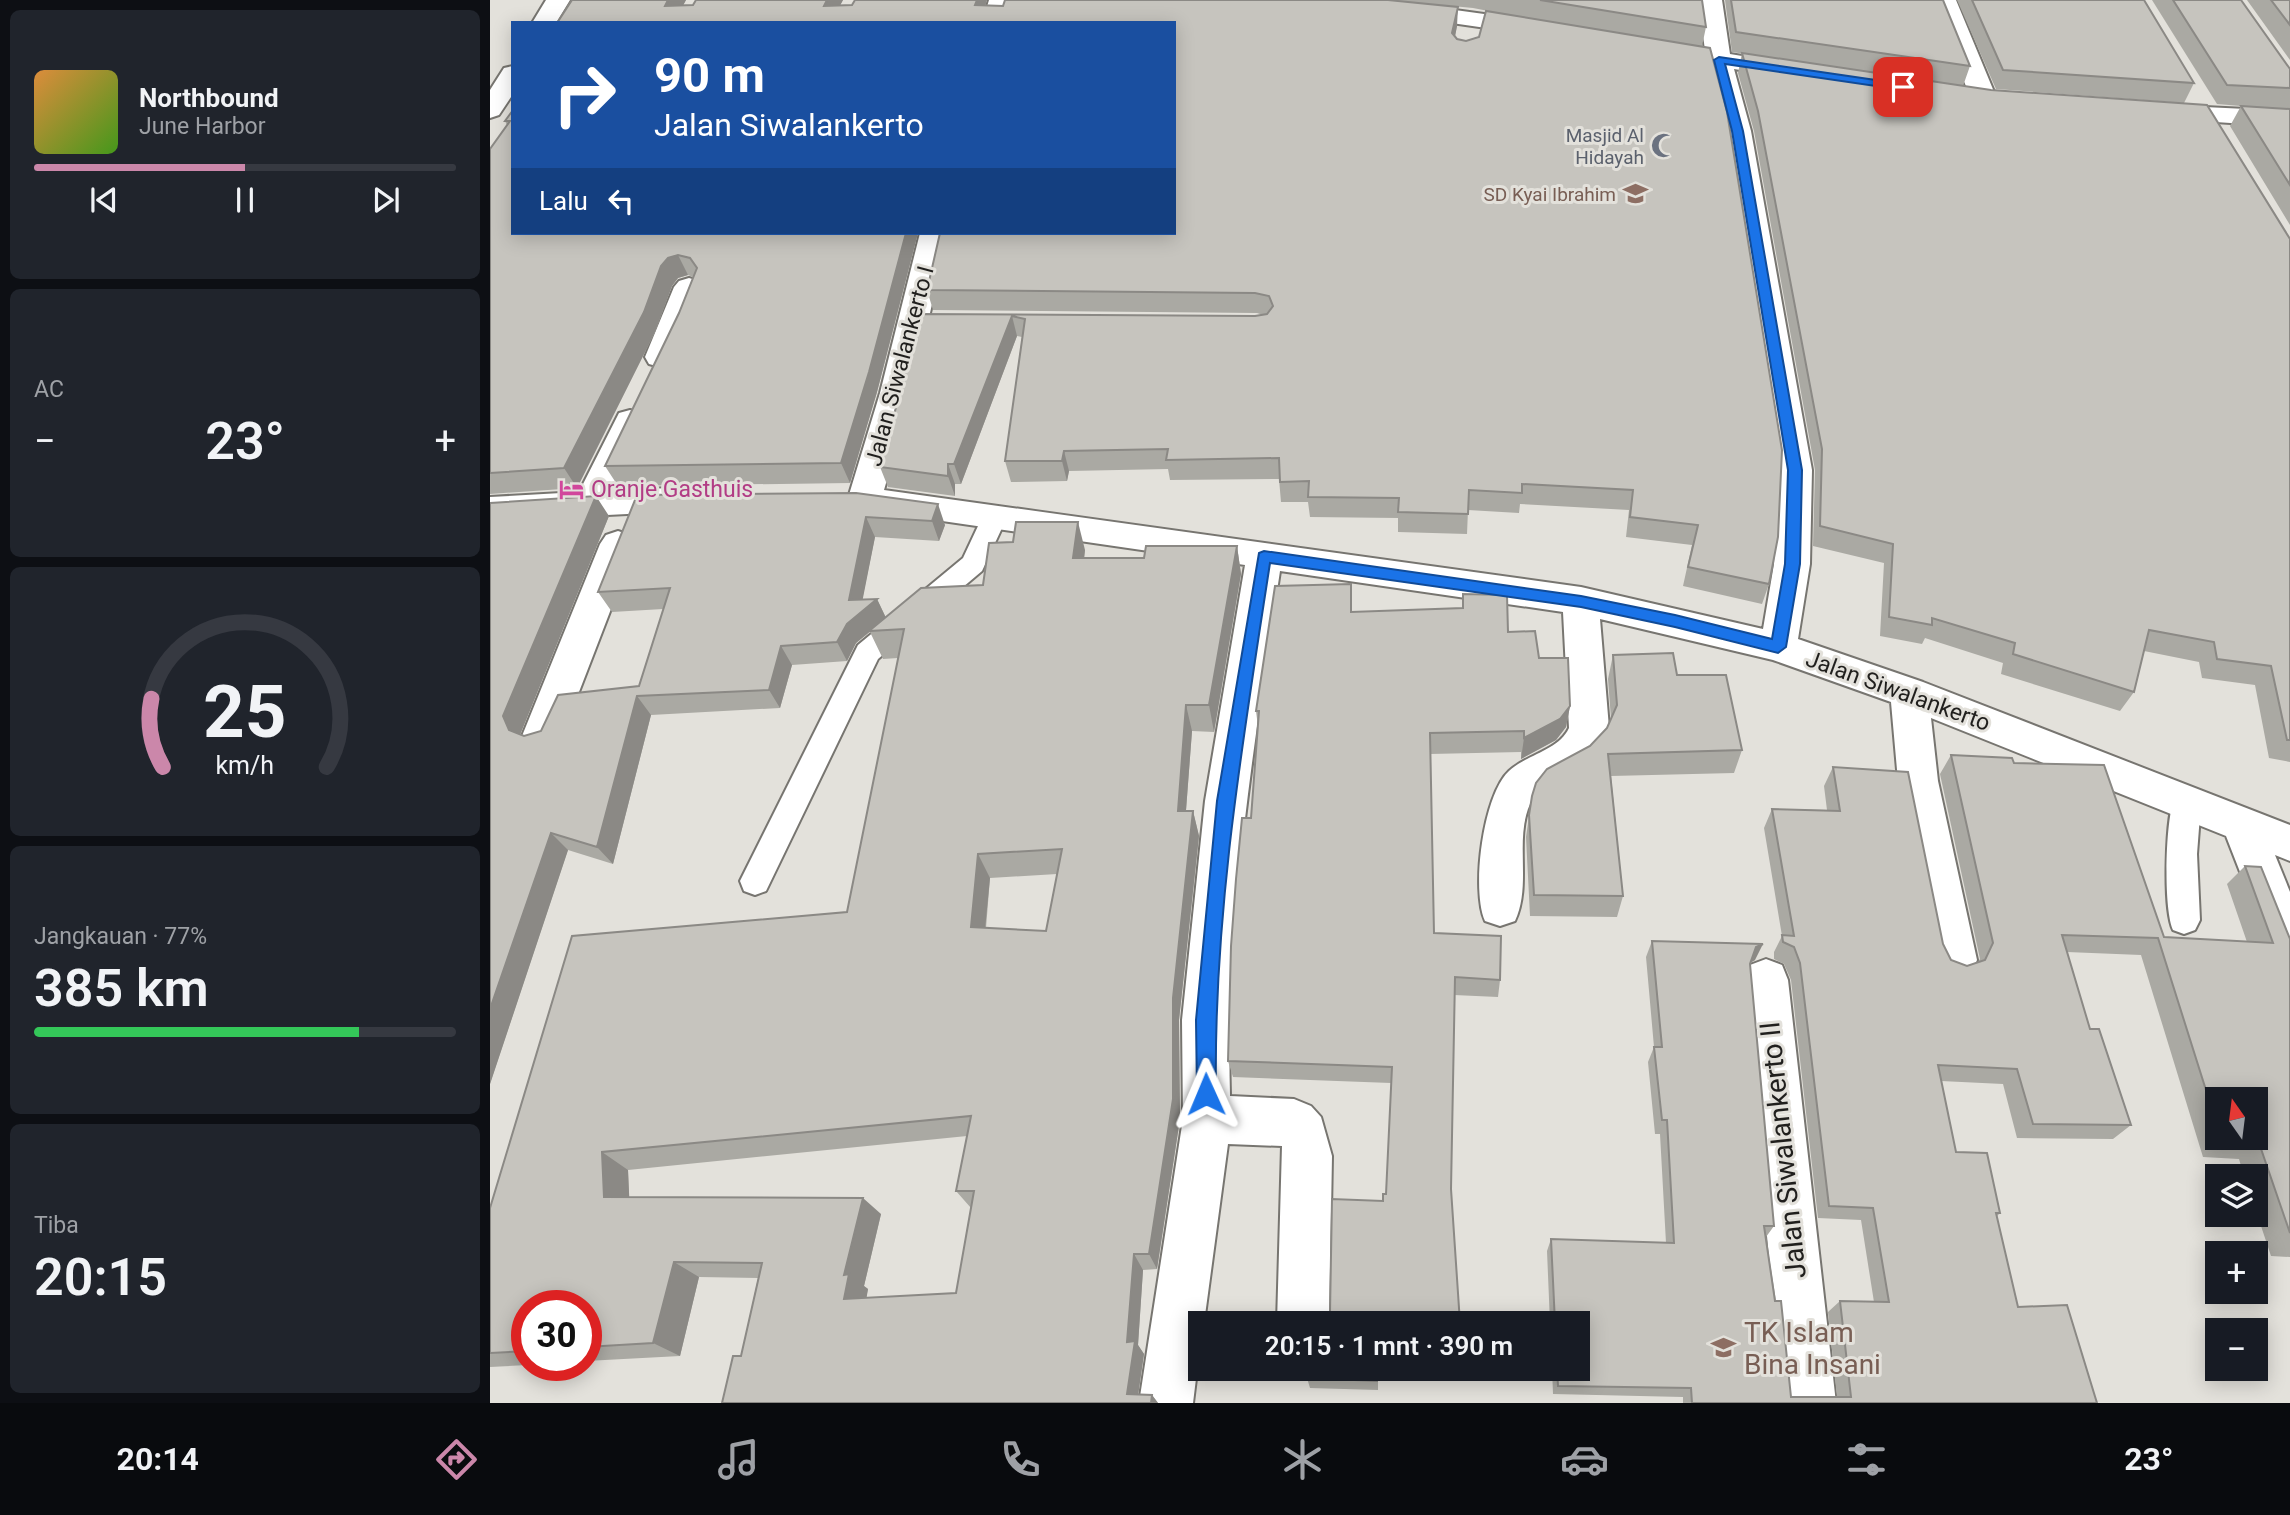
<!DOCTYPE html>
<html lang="id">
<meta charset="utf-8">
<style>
:root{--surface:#171b24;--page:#20242c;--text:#f1f3f6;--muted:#9ea1a6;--line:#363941;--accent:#cb87aa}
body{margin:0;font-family:Roboto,sans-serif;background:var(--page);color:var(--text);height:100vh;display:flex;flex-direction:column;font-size:26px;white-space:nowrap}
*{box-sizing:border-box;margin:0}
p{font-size:23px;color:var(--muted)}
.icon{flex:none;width:38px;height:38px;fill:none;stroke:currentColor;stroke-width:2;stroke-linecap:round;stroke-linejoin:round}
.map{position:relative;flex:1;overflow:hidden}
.side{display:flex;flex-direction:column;gap:10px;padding:10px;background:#0d0f14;width:490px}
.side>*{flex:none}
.hud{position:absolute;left:21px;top:21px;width:665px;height:214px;border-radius:0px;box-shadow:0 4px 18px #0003;background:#1a4fa0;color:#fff;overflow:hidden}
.needle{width:46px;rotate:346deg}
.fabs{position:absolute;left:1715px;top:1087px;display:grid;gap:14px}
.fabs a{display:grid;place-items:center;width:63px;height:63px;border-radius:0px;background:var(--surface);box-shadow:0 4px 18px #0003;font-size:35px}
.speed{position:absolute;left:21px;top:1290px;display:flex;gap:14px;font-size:35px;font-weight:700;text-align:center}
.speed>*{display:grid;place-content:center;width:91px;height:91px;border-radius:50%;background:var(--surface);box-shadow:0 4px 18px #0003;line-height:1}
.speed .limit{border:10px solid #d22;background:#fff;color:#111}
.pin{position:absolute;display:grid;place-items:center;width:60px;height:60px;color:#fff;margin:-30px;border-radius:14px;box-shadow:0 4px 10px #0006}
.me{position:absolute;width:77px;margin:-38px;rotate:359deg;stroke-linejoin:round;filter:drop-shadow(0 0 5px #0008)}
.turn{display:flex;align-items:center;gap:24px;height:147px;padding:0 28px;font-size:32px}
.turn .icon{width:91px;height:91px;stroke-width:2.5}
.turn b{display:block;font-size:49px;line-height:60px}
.then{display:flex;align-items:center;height:66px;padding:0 28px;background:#0003;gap:14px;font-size:26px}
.big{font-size:52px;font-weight:600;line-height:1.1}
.side .widget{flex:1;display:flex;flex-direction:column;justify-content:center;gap:10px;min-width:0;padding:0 24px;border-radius:10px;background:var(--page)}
.side .dial{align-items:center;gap:0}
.dial svg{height:182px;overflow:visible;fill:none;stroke:var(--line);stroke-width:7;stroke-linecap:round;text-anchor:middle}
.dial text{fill:var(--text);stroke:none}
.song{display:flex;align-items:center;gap:21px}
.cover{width:84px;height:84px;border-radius:10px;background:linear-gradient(135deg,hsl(30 70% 55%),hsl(100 70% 35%))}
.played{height:7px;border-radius:4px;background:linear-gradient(90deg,var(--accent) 50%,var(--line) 50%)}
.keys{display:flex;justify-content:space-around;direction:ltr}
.heat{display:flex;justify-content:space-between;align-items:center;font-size:38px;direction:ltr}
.charge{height:10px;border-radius:5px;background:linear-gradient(90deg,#34c759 77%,var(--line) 0)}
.trip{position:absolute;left:698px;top:1311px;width:402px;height:70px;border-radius:0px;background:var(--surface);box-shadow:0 4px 18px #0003;font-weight:600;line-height:70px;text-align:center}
.tabs{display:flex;height:112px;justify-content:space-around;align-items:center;background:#090b0e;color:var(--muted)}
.tabs .icon{width:49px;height:49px}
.tabs .selected{color:var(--accent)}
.tabs b{font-size:32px;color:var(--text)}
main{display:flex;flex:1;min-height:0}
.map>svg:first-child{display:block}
</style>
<main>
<section class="side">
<div class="widget">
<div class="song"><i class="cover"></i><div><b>Northbound</b><p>June Harbor</p></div></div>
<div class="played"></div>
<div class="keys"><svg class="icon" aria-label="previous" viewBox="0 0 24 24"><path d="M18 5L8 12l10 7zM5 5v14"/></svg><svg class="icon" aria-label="pause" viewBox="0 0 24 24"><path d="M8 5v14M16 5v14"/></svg><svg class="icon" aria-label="next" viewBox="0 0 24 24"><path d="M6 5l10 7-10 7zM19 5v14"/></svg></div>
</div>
<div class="widget"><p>AC</p>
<div class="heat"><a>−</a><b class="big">23°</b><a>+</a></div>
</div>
<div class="widget dial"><svg viewBox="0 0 100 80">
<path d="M14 69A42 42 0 1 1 86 69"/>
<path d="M14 69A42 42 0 0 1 9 39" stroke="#cb87aa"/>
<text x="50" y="56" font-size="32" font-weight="700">25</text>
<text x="50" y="72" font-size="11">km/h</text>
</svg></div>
<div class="widget"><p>Jangkauan · 77%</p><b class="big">385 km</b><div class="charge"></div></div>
<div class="widget"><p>Tiba</p><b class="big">20:15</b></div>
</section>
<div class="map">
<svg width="1800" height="1403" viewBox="0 0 1800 1403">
<rect width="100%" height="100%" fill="#e3e1db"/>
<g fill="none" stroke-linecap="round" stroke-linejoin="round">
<defs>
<path id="lane" d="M505,506L514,509L518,515L492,571L388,659L276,891L265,895L254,891L250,881L368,645L473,558L496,509Z
M1696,789L1706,793L1711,802L1707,854L1710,920L1705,930L1694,934L1683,930C1673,908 1675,815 1686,793Z"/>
<path id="street" d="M499,0H523L516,23H492Z
M1208,0H1232L1240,54L1300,64L1309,66L1312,71L1309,76L1300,78L1244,69L1261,131L1322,470L1320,564L1308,639L1433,682L1800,825V861L1785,855L1800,892V965L1784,959L1736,836L1441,718L1448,781L1487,960L1481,974L1465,980L1449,974L1443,960L1408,781L1401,702L1283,660L1110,619L1119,728C1114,740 1110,752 1101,761C1084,777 1050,781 1040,804C1024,840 1042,885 1025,921L1010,926L995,921C981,890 993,795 1019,771C1037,754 1068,751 1079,728L1073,612L790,571C764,745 735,920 740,1096L804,1099L821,1106L831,1117L842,1156L839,1323H787L792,1146L738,1144L714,1323H710V1346L703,1403H649L693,1119L692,1020L715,801L755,565L397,513L384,507L375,510L363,506L358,498L390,393L430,233H458L422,393L394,490L1091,587L1273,629L1284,564L1288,470L1235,131L1218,65L1164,56L1161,51L1164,46L1173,44L1215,50Z
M1442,0H1466L1507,99L1503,104L1494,107L1485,104L1481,99Z
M914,3L1045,21L1053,23L1057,28L1053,33L1045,35L906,15L902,10L906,5Z
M1673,105L1800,111V127L1664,118L1660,113L1664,108Z
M199,278L209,281L214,287L185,357L181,364L170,367L159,364L155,357L184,287L189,281Z
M140,410L151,413L156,421L123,491L197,487L209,490L214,499L209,508L197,511L0,521V497L89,492L129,413Z
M128,531L140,535L146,544L72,736L66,747L52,752L38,747L32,736L110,544L116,535Z
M1276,959L1292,965L1298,980L1346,1403H1292L1254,980L1260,965Z"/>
<path id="secondary" d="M56,0H80L66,23H42Z
M23,66V94L9,115L0,118V90L14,68Z"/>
</defs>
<use href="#lane" stroke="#777570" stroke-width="4"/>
<use href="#street" stroke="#777570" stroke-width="4"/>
<use href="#secondary" stroke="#777570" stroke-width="4"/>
<use href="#lane" fill="#fff" fill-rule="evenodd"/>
<use href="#street" fill="#fff" fill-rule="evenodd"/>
<use href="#secondary" fill="#fff" fill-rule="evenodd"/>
</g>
<path fill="#aaa9a3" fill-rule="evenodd" d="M82,0H196L193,5H203L206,0H353L350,5H362L365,0H497L495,5L967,26L965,36L967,39L976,41L989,37L1009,13L983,8L899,0H1212L1216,27L1212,46L1279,584L1272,604L1193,586L1202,545L1136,537L1139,510L1030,504L1029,513L978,510L977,534L908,532V518L820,517L818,502H791L789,479L680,480L678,469L579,471L577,481L521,482L515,461L532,337L527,336L471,484H465V496L398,487L390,467L431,314L765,316L773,315L767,313L443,310L437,290L684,233L67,23Z
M1235,0H1453L1480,66L1473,86L1800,239V762L1779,758L1765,685L1712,678L1709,662L1654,651L1644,692L1630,711L1511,674L1513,663L1435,638L1432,644L1390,636L1394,563L1323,546L1325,470L1264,131L1248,73L1252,53L1427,79L1242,52Z
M1467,0H1654L1704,83L1694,103L1506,89Z
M1662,0H1751L1800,69V225L1740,126L1751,106L1727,104Z
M1757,0H1800V60Z
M23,110V233H428L387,392L360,483L128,486L115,466L189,313L203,277L198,275L188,278L182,286L165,332L87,488L0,494V149L17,125L15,121Z
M366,493L455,525L449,541L385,537L372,600L387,599L396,618L595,550L594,558H654L747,546L751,574L724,732L702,731L696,811H703L709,836L689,1020L690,1119L667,1269L653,1270L648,1345L654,1354L648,1394L662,1395L668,1403H232L251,1356L268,1278L209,1277L190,1356L96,1361V1306H37V1365L0,1367V1208L357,912L408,658L393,659L380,632L366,643L357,661L302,665L290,708L161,715L123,864L78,850L0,1084V503L119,516L30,734L34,736L51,731L149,686L173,609L122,612L108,592ZM567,874L556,931L496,928L500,878ZM477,1136L466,1191L481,1208L466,1293L376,1298L378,1289L374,1286L391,1214L139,1197L138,1170Z
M861,584L862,612L972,608L973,594L1017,595L1018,632L1045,631L1049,658H1078L1080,706L1076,727L1066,740L1031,759V752L940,754L944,933L1011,936L1010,980L1008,997L964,995L961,1189L970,1323H821V1315H837L840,1312L842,1199L893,1201V1194H896L901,1083L743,1077L738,1061L741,946L746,879L752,818H761L768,727L766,711L785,586Z
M1123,655L1187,675L1252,750L1244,773L1121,776L1133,896L1127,917L1040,916L1036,837L1042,796L1100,746L1117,728L1121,719L1118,679Z
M1461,755L1524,763L1674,937L1757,942L1737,884L1755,866L1800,939V1257L1781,1256L1766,1211V1176H1754L1749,1159L1713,1157L1651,955L1577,952L1600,1029L1641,1125L1623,1139L1527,1138L1513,1084L1451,1081L1466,1152L1510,1213L1507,1216L1528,1307L1607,1403H1193V1397L1063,1394L1062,1368H1088V1323H1060L1057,1251L1061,1239L1176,1243L1170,1134H1165L1158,1062L1164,1047L1156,957L1162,941L1265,960L1260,963L1284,1226L1276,1237L1301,1397H1347L1338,1312L1350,1301L1384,1302L1371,1220L1328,1218L1301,980L1294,964L1284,959V952L1292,936L1274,828L1282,809L1337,810L1334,786L1343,767L1453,944L1461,960L1477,966L1488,962L1490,959L1450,774ZM1727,1099L1766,1138H1727Z
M818,1368H971L970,1371L888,1374V1390L820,1388L817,1378Z"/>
<path fill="#8b8985" d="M178,0H196L184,23L175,6Z
M337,0H353L341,23L334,6Z
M487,0H497L490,23L485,5Z
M968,7L967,26L962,52V33Z
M416,233H428L387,392L360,483L351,463Z
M188,255L198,275L188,278L182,286L165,332L87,488L74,468L171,266L178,258Z
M522,316L527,336L471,484L464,464Z
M574,451L579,471L577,481L572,461Z
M458,464L465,484V496L458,476Z
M106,496L119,516L30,735L19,730L13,716Z
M448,504L455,525L449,541L442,521Z
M376,517L385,537L370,613L387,599L396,618L366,643L357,661L347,642L357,624L359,600Z
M588,522L595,550L591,586L583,558Z
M747,546L751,574L724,732L719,705Z
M291,646L302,665L290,708L279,690Z
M147,696L161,715L123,864L107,847Z
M696,705L702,731L694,836L688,811Z
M1080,706L1076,727L1066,740L1031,759L1034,738Z
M703,811L709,836L689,1020L690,1119L667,1269L659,1254L683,998Z
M61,833L78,850L0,1084V1009Z
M488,854L500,878L493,950L481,927Z
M1273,944L1265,960L1258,964L1266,947Z
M112,1152L138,1170L140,1214L114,1197Z
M373,1198L391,1214L374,1286L378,1289L374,1313L354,1299V1275Z
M644,1254L653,1270L648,1345L654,1354L647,1403L637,1394V1342Z
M184,1262L209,1277L190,1356L163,1343Z
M662,1395L668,1403H661Z"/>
<path fill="#c6c4be" stroke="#8b8985" stroke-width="2" fill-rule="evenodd" d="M82,0H178L175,6L203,5L206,0H337L334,6L362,5L365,0H487L485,5L513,6L515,0H898L968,7L962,33L967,39L976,41L989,37L996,11L1220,48L1237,112L1292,450L1288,537L1279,584L1198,567L1208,525L1140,517L1143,490L1032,484V493L979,490L978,514L908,512L909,498L818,497L819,481L790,482L789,458L676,460L678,449L574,451L572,461H515L535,319L522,316L464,464H458V476L390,467L431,314L765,316L777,314L783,306L779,296L765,293L437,290L450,233H684V23H67Z
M1050,0H1212L1216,27Z
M1241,0H1453L1480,66L1246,32Z
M1482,0H1654L1704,83L1513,70Z
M1683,0H1751L1800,69V88L1737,85Z
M1781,0H1800V25Z
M1252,53L1501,90L1717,105L1800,239V740H1797L1781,666L1727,659L1724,642L1659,630L1644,692L1523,654L1525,643L1442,618V625L1399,617L1403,544L1330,526L1332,449L1268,111Z
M1751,106L1800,109V185Z
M23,110V233H416L379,372L351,463L115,466L189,313L207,268L200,258L188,255L178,258L171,266L154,312L74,468L0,473V149L20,121H15Z
M366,493L448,504L442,521L376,517L359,600L387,599L357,624L347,642L291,646L279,690L147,696L107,847L61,833L0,1009V503L106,496L13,716L19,730L34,736L51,731L68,695L149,686L180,588L108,592L147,495Z
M526,522H588L583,558H654L656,546H747L719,705H696L688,811H703L683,998V1099L659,1254H644L637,1342L645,1341L637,1394L662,1395L661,1403H232L243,1356H251L272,1263L184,1262L163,1343L96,1347V1306H37V1351L0,1353V1208L82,936L357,912L414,629L379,631L431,588L493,585L499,543L523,542ZM572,849L556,931L481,927L488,854ZM481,1116L466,1191H484L466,1293L354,1299L359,1274L354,1275L373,1198L114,1197L112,1152Z
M861,584V612L973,608V594L1017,595L1018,632L1045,631L1049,658H1078L1080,706L1070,719L1034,738V731L940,733L944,933L1011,936L1010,980L965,977L961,1189L970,1323H821V1315H837L840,1312L842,1199L893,1201V1194H896L902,1067L738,1061L741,946L746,879L752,818H761L769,711H766L785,586Z
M1183,653L1187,675H1236L1252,750L1118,754L1133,896L1044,895L1039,815L1042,796L1046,783L1057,769L1100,746L1117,728L1127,705L1123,655Z
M1461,755L1522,758L1524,763L1614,765L1674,937L1783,943L1755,866L1771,867L1800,939V1233L1770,1146L1733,1144L1731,1138H1766V1099H1727V1125L1668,938L1572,935L1600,1029H1609L1641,1125L1543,1124L1527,1069L1448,1065L1466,1152L1497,1153L1510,1213H1506L1528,1307L1577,1305L1607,1403H1202L1201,1388L1068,1386L1067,1368H1088V1323H1065L1061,1239L1184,1243L1177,1120H1172L1164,1047H1172L1162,941L1273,944L1266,947L1260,964L1284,1226H1274L1285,1301H1291L1301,1397H1361L1350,1301L1399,1302L1383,1208L1339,1206L1310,963L1304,947L1293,942L1292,935L1304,936L1282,809L1350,811L1343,767L1418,772L1453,944L1461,960L1477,966L1495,960L1503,943Z
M818,1368H888L887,1381L817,1378Z"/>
<path fill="#1a73e8" stroke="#114b97" stroke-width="2" d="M1229,57L1413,84L1418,87L1413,90L1235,64L1253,131L1312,470L1310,564L1296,647L1288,653L1185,627L1091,607L780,563C753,739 723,916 726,1094L723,1101L716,1104L709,1101L707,1094L706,1020L727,801L769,553L774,551L1091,596L1185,615L1282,639L1295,564L1298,470L1242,131L1224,60Z"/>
<defs>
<symbol id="mosque-bare" viewBox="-9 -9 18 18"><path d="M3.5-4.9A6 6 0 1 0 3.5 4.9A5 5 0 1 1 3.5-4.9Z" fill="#6b7280" stroke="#e3e1db" stroke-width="2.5" paint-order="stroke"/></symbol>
<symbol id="school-bare" viewBox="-9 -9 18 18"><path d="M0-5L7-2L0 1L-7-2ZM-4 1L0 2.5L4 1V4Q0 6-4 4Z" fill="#8d6e63" stroke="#e3e1db" stroke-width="2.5" paint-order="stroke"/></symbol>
<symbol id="hotel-bare" viewBox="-9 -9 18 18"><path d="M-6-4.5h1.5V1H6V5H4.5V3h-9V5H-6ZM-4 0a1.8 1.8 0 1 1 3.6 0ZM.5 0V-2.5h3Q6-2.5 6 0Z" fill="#d1479c" stroke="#e3e1db" stroke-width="2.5" paint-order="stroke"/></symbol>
</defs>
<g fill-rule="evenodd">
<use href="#mosque-bare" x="1156" y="128" width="35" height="35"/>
<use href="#school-bare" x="1128" y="176" width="35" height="35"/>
<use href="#hotel-bare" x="64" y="472" width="35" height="35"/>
<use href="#school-bare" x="1216" y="1330" width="35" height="35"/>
</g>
<g text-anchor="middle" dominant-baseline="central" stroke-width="6" stroke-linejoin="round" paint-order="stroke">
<g font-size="19" fill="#5b616d" stroke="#e3e1db" text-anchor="end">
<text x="1154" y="135">Masjid Al<tspan x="1154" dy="22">Hidayah</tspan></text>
</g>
<g font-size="19" fill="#785e54" stroke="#e3e1db" text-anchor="end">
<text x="1126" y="194">SD Kyai Ibrahim</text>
</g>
<g font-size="23" fill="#201f1d" stroke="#e3e1db">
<text transform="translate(410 366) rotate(-75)">Jalan Siwalankerto I</text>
<text transform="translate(1408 691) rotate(20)">Jalan Siwalankerto</text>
</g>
<g font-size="23" fill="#b23c85" stroke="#e3e1db" text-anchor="start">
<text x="101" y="489">Oranje Gasthuis</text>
</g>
<g font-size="28" fill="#201f1d" stroke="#e3e1db">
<text transform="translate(1293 1150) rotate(-96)">Jalan Siwalankerto II</text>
</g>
<g font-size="28" fill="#785e54" stroke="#e3e1db" text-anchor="start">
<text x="1254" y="1332">TK Islam<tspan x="1254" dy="32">Bina Insani</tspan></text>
</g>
</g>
</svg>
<div class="fabs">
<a><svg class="needle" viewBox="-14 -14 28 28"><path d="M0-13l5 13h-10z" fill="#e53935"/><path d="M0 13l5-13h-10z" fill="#9ea1a6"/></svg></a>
<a><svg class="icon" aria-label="layers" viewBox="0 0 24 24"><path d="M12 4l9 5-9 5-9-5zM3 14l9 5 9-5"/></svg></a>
<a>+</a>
<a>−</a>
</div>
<div class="speed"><div class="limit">30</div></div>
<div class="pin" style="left:1413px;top:87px;background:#d93025"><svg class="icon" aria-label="arrive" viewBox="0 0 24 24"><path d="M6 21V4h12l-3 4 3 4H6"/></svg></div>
<svg class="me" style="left:716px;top:1094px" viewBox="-20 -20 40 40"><path d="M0-17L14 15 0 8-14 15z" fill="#1a73e8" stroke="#fff" stroke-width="4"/></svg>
<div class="trip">20:15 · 1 mnt · 390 m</div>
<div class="hud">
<div class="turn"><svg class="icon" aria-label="right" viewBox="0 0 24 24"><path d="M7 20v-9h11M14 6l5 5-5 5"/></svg><div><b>90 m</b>Jalan Siwalankerto</div></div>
<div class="then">Lalu<svg class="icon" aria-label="left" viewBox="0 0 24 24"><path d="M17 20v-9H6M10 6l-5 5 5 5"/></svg></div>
</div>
</div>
</main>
<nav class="tabs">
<b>20:14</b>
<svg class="icon selected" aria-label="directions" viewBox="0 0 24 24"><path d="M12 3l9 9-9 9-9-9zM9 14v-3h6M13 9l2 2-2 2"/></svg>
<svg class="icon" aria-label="music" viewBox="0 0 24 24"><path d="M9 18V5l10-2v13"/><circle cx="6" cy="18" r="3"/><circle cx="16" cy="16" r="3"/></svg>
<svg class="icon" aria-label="phone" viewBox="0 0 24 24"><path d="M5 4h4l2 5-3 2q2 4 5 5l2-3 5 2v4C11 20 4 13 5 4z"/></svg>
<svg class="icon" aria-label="climate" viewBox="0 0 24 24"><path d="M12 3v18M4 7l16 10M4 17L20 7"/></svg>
<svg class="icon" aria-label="car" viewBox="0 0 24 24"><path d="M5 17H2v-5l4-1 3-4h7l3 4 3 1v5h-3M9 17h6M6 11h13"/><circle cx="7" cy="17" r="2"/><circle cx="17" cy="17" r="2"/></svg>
<svg class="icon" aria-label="filters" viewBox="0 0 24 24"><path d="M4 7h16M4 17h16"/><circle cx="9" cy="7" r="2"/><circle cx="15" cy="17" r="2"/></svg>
<b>23°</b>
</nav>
